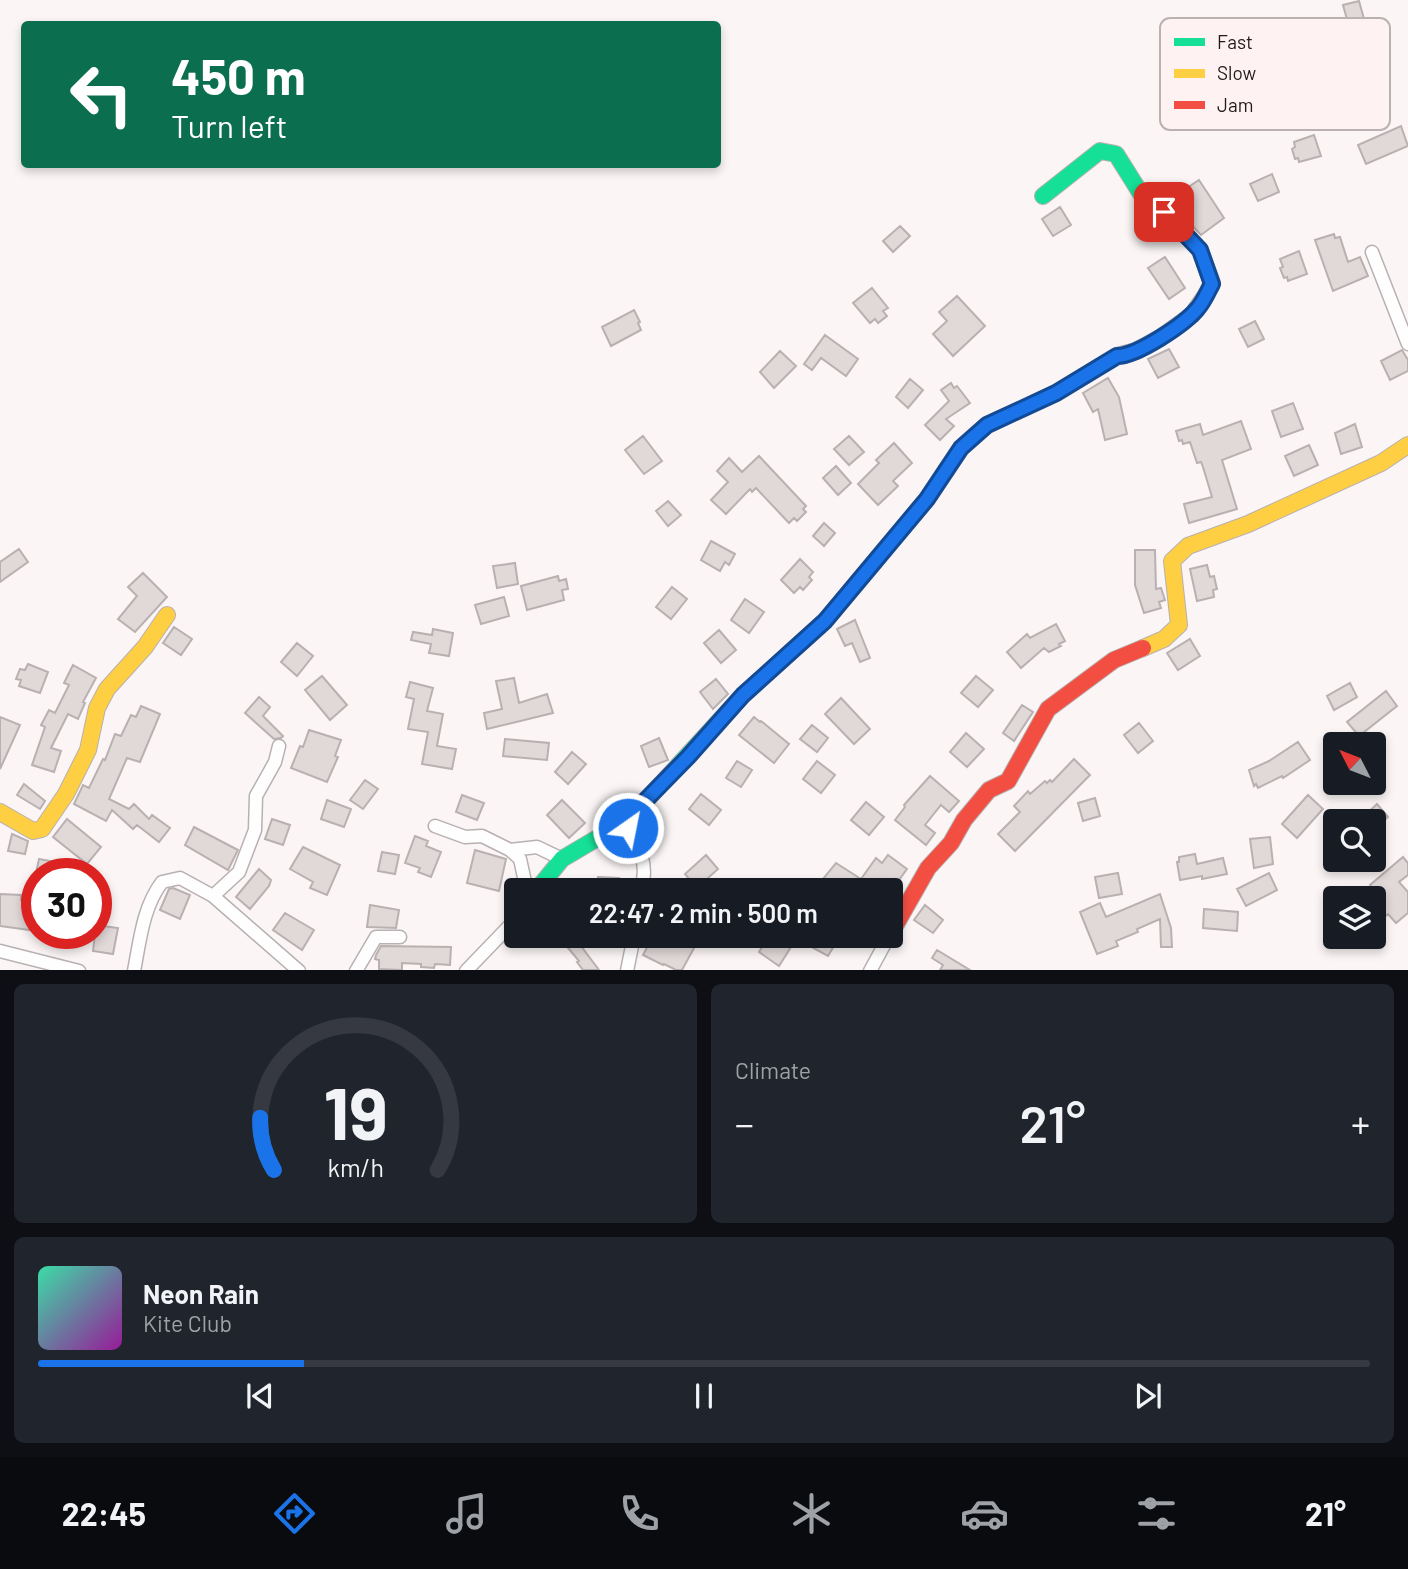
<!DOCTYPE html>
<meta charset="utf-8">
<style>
:root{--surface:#171b24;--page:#20242c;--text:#f1f3f6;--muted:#9ea1a6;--line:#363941;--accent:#1a73e8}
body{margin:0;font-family:Barlow,sans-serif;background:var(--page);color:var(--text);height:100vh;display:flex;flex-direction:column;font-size:26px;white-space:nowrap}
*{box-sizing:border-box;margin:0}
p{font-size:23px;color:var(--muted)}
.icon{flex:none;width:38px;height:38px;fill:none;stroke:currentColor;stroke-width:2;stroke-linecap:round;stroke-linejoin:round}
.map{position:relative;height:970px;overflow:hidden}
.details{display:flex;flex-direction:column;gap:14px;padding:14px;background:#0d0f14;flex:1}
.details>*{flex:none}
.top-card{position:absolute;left:21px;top:21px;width:700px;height:147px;border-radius:7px;box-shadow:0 4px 10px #0003;background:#0b6e4f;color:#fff;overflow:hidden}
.needle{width:46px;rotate:312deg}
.fabs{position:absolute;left:1323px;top:732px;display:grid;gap:14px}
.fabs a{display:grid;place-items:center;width:63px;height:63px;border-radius:7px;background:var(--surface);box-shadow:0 4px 10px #0003;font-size:35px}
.speed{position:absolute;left:21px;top:858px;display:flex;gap:14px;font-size:35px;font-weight:700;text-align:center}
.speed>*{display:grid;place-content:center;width:91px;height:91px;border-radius:50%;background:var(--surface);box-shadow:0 4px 10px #0003;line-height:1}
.speed .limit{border:10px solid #d22;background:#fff;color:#111}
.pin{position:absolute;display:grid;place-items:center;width:60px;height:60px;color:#fff;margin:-30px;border-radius:14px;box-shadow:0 4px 10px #0006}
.me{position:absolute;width:77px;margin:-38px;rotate:33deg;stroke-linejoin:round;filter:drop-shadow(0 0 5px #0008)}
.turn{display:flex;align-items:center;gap:24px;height:147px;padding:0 35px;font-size:32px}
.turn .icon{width:91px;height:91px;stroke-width:2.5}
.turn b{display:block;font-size:49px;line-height:60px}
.big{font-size:52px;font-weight:600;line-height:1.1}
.details .card{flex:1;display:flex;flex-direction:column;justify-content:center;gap:10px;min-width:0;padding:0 24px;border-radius:10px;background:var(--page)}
.details .dial{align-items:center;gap:0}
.dial svg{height:182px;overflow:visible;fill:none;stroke:var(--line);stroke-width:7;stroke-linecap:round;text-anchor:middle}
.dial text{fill:var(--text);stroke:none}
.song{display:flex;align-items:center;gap:21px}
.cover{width:84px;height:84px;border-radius:10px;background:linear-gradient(135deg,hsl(160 70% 55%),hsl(300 70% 35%))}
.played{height:7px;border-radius:4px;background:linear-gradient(90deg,var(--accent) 20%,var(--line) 20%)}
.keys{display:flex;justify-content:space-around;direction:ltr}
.heat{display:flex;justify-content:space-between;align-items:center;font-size:38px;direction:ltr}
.details .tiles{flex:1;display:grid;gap:14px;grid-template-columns:1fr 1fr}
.card:last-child{grid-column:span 2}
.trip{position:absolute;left:504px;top:878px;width:399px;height:70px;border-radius:7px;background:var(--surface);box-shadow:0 4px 10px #0003;font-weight:600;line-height:70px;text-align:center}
.tab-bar{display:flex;height:112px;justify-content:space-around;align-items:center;background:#090b0e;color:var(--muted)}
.tab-bar .icon{width:49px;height:49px}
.tab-bar .active{color:var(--accent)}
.tab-bar b{font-size:32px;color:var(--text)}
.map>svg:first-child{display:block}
</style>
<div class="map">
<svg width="1408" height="971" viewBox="0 0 1408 971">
<rect width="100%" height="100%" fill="#fbf5f5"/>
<path fill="#e1d8d8" stroke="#b9b1b1" stroke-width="2" d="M1359,1L1366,26L1350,30L1343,5Z
M1401,126L1408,146L1366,164L1358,145Z
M1314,135L1321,156L1299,162L1298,158L1295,159L1292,149L1295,147L1294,142Z
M1272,174L1279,192L1258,201L1250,184Z
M1199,180L1224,218L1201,235L1173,205L1176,203L1172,198Z
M1060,207L1071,225L1053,236L1042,219Z
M900,226L910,236L893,252L883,241Z
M1334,234L1335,238L1340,237L1348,262L1360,257L1368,276L1333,291L1315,240Z
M1299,251L1307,274L1288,281L1287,277L1284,278L1280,268L1283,267L1280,259Z
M1165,257L1185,288L1169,299L1148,268Z
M872,288L888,308L883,311L887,316L878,323L875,319L870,323L853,303Z
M957,296L985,326L953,356L933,334L947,321L939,312Z
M634,310L640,322L638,323L641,330L611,346L602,327Z
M1255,321L1264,339L1248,347L1239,329Z
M825,335L858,359L846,376L821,358L812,370L804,364Z
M1169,349L1179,367L1158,378L1148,359Z
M1402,350L1408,360V371L1390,380L1381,361Z
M780,351L796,366L774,388L760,372Z
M1108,378L1119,397L1127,434L1105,440L1098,409L1093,412L1083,393Z
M910,379L923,390L908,408L896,397Z
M951,383L954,388L957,386L970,403L946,419L954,426L940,440L925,425L949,401L941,390Z
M1293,403L1303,429L1281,437L1272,411Z
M1241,421L1251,449L1222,460L1237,509L1189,523L1184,504L1212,497L1203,467L1201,462L1197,463L1190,442L1183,444L1182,440L1179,441L1176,431L1200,424L1203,435Z
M1355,424L1362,447L1341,454L1335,433Z
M643,436L662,461L644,474L625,450Z
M849,436L864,452L849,465L834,449Z
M894,443L912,463L893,481L898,486L878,505L858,484L879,463L876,460Z
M1309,445L1318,465L1294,476L1285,456Z
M759,456L806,506L803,509L806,512L797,521L794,518L789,523L756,488L752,492L750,489L726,514L711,500L728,482L717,471L729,458L742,472Z
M836,466L851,483L838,495L823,478Z
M668,501L681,515L668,526L656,511Z
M824,523L835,533L824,546L813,536Z
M711,541L735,554L729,565L725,562L720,571L701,560Z
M19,549L28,562L0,582V562Z
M1135,550H1155L1156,589L1161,588L1165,600L1159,602L1161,608L1144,613L1135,585Z
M800,559L813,572L809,577L812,580L803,590L800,587L794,593L781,580Z
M515,563L518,584L497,588L493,566Z
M1207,565L1210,577L1214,576L1217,589L1213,590L1214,597L1197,601L1190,569Z
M143,573L167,597L135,632L118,619L137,596L128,587Z
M558,576L559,581L566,579L568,589L562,590L564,600L527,610L521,586Z
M672,587L687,599L671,619L656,607Z
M504,597L509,616L481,624L475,605Z
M745,599L764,612L749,633L731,620Z
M855,620L870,658L860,662L852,643L845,646L837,629Z
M1056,624L1065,641L1059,644L1061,646L1049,652L1044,648L1021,668L1007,652L1027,634L1030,638Z
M174,627L192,639L181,655L163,643Z
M433,629L453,633L449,656L429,653L431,644L411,640L413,632L432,635Z
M719,630L736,650L721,663L704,643Z
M1190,639L1200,656L1178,670L1167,653Z
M297,643L313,656L297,676L281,662Z
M28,664L48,672L40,693L19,686L21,680L16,679L20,669L25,670Z
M73,665L96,678L83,702L85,703L78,719L68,714L51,748L61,751L54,772L32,765L45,727L41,725L49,710L55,713L69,685L64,683Z
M322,676L347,705L330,720L305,690Z
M976,676L993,690L978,707L961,693Z
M514,678L519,703L547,694L553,713L487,729L484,713L502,709L496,681Z
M716,679L728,694L713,709L700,692Z
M410,682L433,688L427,711L443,714L437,746L456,749L452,769L422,764L428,732L408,729L414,699L406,697Z
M1350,683L1357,697L1334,710L1327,696Z
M1386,691L1397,706L1359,736L1347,722Z
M259,697L270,707L263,716L283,736L281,738L274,739L245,713Z
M841,698L870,729L854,744L825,714Z
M1022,705L1033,712L1014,741L1003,733Z
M141,706L160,714L140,762L127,758L109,799L129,809L134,804L149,819L152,815L170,828L159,842L137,825L133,829L112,810L106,821L74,804L83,785L89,788L103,759L105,760L115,734L121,736L131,715L136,717Z
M0,717L20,725L0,769Z
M754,717L760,722L761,721L789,744L774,763L739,735Z
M1139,723L1153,741L1138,753L1124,735Z
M812,725L828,738L817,752L800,739Z
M309,730L341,740L335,756L338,757L327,782L291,768L300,746L303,747Z
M966,733L984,749L967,767L950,752Z
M659,738L668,760L649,767L641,746Z
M505,739L549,743L547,760L503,756Z
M1298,742L1310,760L1283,778L1282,776L1258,788L1256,784L1254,786L1249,770L1269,761Z
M572,752L586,764L568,784L555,772Z
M1074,759L1090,775L1015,851L998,834L1020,812L1014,806L1028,791L1030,794L1045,781L1047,783L1050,780L1052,782Z
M737,761L752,770L741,787L726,778Z
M817,761L835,775L821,793L803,779Z
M930,776L959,801L949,812L941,805L925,825L935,833L926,845L895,820L905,807L904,805Z
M365,780L378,789L363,809L350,800Z
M24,784L45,801L40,809L17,795Z
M701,794L721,810L709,825L689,809Z
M462,795L484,803L477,820L456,812Z
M1308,795L1323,809L1297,838L1282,824Z
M1095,798L1100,816L1083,821L1078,803Z
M327,800L351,809L344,827L321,819Z
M562,800L585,823L569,838L547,815Z
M866,802L884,817L869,835L851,820Z
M1377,804L1388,817L1374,830V821H1359Z
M67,819L101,847L87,864L53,837Z
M272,819L290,825L283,845L265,839Z
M194,827L238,850L228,870L185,845Z
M12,834L28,841L25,854L8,851Z
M415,836L428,841L426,846L441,852L431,877L418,872L420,868L405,863Z
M1270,837L1273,864L1254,868L1250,839Z
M303,847L340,865L327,895L310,888L313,882L290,869Z
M475,850L506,859L499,891L467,883Z
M382,852L399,855L395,874L378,871Z
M1195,854L1197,864L1223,858L1227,874L1202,879V876L1180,880L1177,862H1179V857Z
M706,855L718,869L697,888L685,874Z
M888,855L907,869L891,891H826L818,885L836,863L861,879L876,858L882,863Z
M1403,857L1408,863V875L1399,882L1408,892V913L1396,923L1388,914L1374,925V890L1370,885Z
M39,859L66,864L64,873H36Z
M259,869L271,880L269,886L250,909L236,897Z
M1118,873L1122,894L1099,898L1095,877Z
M1269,873L1277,890L1246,906L1237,889Z
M598,877L619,878L618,891H597Z
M173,888L190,895L180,919L160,910L169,889Z
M0,894L21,895V900L37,902V931L0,926Z
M1160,894L1171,928L1172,947H1161L1160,919L1137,929L1138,932L1116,941L1118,946L1097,954L1080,912L1100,903L1106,917Z
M370,905L399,910L396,928L367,927Z
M925,905L943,920L933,933L914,920Z
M1204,909L1238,912L1237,931L1203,928Z
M285,913L314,930L302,950L273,930Z
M96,925L118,928L113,954L93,951Z
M558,936H593L581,946L599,970H583L577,962L579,961Z
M653,936L677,946L681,940L694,948L682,970H676L664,964L663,965L643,955Z
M769,936H798L779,966L759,952Z
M810,936H840L828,956L806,944Z
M381,946L451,947L450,965L435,964L434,968L421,967V964L402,963V970L379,969V960L375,959L376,955Z
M937,950L970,970H940L943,965L932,958Z"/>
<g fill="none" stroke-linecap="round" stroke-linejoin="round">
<defs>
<path id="street" d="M1372,252L1408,344
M628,820C628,829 631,834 635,841C644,857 647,874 640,891
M435,826L465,837L482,836L510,850L520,859L527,891
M510,850L537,847L562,859
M213,896L239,872L255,830L256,796L275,762L279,746
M0,951L79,971
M134,971C140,940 143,907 162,882L180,878L213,896L299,971
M356,971L376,937H400
M466,971L516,919
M627,971L634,936
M870,971L889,936"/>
<path id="fast" d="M1043,196L1100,151L1116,154L1148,205L1164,212L1200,250L1212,283L1206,295
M536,891L562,859L628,820L743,695L825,621L927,499L947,469"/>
<path id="slow" d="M947,469L961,448L987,425L1056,393L1117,356L1136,351L1160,338L1192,315L1206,295
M1143,648L1164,639L1179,625L1172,561L1188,546L1248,524L1381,463L1408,445
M0,812L33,831L42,829L66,794L88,750L97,708L107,689L145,647L167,615"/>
<path id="jam" d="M891,933L928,868L951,843L964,820L989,790L1008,781L1048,709L1114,660L1143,648"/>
</defs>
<use href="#street" stroke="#b8b0b1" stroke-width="15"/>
<use href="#fast" stroke="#b8b0b1" stroke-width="18"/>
<use href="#slow" stroke="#b8b0b1" stroke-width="18"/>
<use href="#jam" stroke="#b8b0b1" stroke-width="18"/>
<use href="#street" stroke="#fefefe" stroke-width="12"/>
<use href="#fast" stroke="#16e098" stroke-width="16"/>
<use href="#slow" stroke="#ffcf43" stroke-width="16"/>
<use href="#jam" stroke="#f24e42" stroke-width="16"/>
</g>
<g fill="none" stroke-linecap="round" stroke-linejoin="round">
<defs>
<path id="route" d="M628,828V820L635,811L688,757L743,695L825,621L927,499L961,448L987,425L1056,393L1117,356C1137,356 1185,324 1198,308C1204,301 1208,291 1212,284L1200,250L1164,212"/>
</defs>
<use href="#route" stroke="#114b97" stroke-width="18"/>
<use href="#route" stroke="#1a73e8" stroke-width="12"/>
</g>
<rect x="1160" y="18" width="230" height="112" rx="10" fill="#fef2f3" stroke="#bcb1b2" stroke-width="2"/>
<rect x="1174" y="38" width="31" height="8" fill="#16e098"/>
<rect x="1174" y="69" width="31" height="9" fill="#ffcf43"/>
<rect x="1174" y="101" width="31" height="8" fill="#f24e42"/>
<g font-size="19" fill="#23191a">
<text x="1217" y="49">Fast</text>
<text x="1217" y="80">Slow</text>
<text x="1217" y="112">Jam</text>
</g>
</svg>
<div class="fabs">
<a><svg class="needle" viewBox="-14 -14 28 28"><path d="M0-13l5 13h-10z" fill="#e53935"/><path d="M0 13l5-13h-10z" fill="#9ea1a6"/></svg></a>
<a><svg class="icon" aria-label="search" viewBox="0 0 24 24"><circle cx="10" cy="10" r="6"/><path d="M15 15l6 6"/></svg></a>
<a><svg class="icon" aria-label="layers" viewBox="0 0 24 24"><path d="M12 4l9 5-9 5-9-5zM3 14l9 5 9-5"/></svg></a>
</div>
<div class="speed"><div class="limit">30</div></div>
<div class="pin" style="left:1164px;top:212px;background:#d93025"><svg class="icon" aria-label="arrive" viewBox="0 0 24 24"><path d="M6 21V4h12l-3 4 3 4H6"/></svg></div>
<svg class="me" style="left:628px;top:828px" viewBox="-20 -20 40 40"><circle r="17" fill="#1a73e8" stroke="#fff" stroke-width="3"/><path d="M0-11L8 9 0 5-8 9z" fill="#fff"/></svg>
<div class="trip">22:47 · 2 min · 500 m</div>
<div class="top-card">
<div class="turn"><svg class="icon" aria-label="left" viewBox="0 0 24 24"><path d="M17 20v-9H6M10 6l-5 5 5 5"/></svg><div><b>450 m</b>Turn left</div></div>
</div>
</div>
<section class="details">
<div class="tiles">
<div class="card dial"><svg viewBox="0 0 100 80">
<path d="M14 69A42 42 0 1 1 86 69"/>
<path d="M14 69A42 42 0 0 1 8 46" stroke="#1a73e8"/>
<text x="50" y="56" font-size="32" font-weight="700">19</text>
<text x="50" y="72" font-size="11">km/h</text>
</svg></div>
<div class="card"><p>Climate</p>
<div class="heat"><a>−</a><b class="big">21°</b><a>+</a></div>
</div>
<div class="card">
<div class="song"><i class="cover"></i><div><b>Neon Rain</b><p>Kite Club</p></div></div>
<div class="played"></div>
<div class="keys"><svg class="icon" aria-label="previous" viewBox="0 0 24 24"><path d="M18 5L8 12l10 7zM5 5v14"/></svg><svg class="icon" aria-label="pause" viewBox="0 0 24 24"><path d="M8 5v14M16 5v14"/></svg><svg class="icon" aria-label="next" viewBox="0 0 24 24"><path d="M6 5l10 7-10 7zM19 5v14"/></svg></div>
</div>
</div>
</section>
<nav class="tab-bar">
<b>22:45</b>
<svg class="icon active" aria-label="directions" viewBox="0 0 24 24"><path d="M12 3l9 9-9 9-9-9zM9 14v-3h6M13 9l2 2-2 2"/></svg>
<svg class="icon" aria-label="music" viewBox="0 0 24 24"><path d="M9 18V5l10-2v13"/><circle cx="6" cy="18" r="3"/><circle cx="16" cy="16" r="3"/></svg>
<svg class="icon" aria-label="phone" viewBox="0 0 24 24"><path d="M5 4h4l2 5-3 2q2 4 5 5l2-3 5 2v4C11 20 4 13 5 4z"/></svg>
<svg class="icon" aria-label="climate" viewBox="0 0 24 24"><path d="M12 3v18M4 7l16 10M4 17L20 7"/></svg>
<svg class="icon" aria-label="car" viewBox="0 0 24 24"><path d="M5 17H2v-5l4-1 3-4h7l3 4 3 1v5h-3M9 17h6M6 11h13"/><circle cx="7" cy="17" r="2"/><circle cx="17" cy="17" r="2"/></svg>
<svg class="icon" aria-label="filters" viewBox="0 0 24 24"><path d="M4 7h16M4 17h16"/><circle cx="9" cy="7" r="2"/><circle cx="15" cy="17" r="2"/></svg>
<b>21°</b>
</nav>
